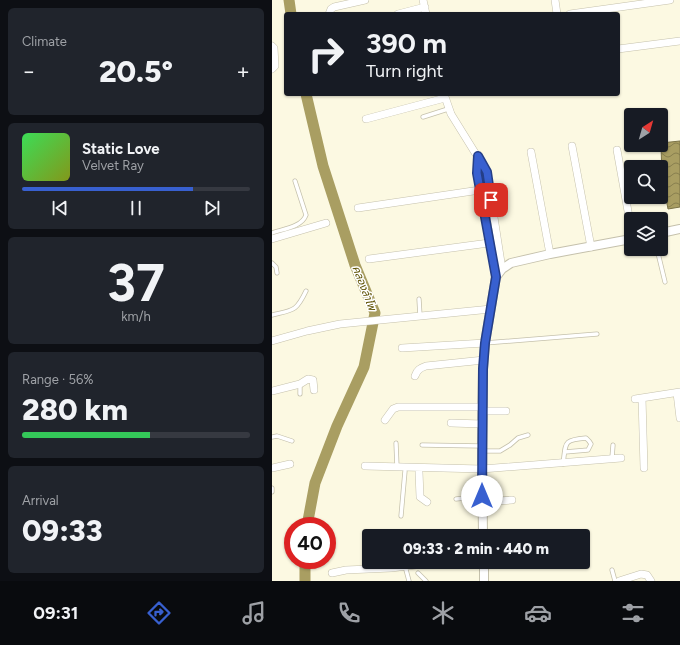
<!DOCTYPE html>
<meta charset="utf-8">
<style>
:root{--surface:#171b24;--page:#20242c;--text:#f1f3f6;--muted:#9ea1a6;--line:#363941;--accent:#3860d0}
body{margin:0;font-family:Figtree,"Noto Sans Thai",sans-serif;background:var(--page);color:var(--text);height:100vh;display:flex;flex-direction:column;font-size:15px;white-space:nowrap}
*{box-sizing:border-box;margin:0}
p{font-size:13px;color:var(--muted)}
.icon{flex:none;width:22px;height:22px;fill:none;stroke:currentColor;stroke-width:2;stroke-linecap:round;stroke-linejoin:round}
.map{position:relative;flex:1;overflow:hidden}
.details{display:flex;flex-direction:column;gap:8px;padding:8px;background:#0d0f14;width:272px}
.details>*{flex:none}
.top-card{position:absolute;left:12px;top:12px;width:336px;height:84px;border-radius:4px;box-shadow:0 1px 3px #0004;background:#171b24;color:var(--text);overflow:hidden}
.needle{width:26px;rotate:37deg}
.tools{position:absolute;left:352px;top:108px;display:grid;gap:8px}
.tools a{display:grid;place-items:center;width:44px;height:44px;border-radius:4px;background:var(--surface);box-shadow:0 1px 3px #0004;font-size:20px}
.speed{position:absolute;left:12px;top:517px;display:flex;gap:8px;font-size:20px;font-weight:700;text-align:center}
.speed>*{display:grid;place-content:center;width:52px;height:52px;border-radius:50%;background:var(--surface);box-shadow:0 1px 3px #0004;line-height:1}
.speed .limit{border:6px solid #d22;background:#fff;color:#111}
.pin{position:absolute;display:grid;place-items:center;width:34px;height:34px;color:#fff;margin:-17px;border-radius:8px;box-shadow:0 2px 6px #0006}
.me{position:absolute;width:44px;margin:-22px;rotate:0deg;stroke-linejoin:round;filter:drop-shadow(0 0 3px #0008)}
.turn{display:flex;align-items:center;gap:14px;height:84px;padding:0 16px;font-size:18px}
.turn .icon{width:52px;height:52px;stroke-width:2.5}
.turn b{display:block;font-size:28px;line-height:34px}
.big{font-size:30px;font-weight:800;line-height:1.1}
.details .tile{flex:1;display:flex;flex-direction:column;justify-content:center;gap:6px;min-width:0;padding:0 14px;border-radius:6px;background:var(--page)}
.details .dial{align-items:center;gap:0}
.dial b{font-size:52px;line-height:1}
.song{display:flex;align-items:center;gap:12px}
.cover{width:48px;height:48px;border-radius:6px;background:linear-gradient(135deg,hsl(130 70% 55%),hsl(70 70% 35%))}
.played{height:4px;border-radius:2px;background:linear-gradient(90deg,var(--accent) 75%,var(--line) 75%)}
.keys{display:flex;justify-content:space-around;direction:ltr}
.heat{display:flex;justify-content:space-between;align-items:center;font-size:22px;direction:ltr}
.charge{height:6px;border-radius:3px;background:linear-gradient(90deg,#34c759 56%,var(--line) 0)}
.trip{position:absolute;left:90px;top:529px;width:228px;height:40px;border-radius:4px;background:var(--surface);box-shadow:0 1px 3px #0004;font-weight:800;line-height:40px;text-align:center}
.menu{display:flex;height:64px;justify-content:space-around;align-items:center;background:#090b0e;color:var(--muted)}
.menu .icon{width:28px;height:28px}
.menu .active{color:var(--accent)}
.menu b{font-size:18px;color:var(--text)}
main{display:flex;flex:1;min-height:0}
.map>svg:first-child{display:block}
</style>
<main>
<section class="details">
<div class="tile"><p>Climate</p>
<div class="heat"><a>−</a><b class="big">20.5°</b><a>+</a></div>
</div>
<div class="tile">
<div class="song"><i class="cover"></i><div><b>Static Love</b><p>Velvet Ray</p></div></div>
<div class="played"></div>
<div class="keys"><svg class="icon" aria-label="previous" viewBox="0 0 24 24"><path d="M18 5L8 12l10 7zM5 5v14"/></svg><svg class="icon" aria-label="pause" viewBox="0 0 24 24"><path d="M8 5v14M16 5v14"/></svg><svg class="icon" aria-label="next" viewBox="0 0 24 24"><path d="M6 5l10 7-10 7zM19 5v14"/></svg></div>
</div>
<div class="tile dial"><b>37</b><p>km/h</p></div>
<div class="tile"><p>Range · 56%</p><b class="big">280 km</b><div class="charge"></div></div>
<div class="tile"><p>Arrival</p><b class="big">09:33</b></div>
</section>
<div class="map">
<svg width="408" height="581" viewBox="0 0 408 581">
<defs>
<pattern id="water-waves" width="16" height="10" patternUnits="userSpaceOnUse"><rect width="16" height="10" fill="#a99e62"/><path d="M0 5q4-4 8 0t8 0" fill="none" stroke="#887f4f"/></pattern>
</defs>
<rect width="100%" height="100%" fill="#fcf9e2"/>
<path fill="url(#water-waves)" stroke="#7b7347" d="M408,141V207L396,209L390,177L389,145V143Z"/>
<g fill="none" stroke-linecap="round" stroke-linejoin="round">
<path stroke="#a99e62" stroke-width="11" d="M17,0L19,14
M34,94L51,166L83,265L103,313L92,367L65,426L43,483L35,526
M33,560V581"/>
<defs>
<path id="service" d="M151,117L176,109
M0,233C11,229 30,227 34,215L23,181
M385,249L393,282
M0,263L4,267L5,273
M147,299L148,316
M0,315C21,310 24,312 34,291
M213,343L325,334
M28,394V384
M0,437L5,436L20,441
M124,443L125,467
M150,445L210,446
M210,451H228L238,445L246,438L256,435
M340,458L341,445
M291,464C294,442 291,440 314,438L317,441L319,444L316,450L293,452
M0,488V492
M184,499L210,496
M129,516L133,471
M133,566L137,581
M340,570L343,581
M146,573L154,581"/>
<path id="minor" d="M151,0L154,14
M283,0L285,14
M57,14L59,9L62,7L93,0
M126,14L153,7
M298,14L398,0
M0,46L2,48L3,66L0,69
M346,49L408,41
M172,94L179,114L215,172L230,269
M94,119L173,98
M300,146L319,247
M345,150L359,228
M259,152L278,254
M206,156L205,173L224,277
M86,208L208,190
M0,239L54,223
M97,259L217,243
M0,341L35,331L68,324L219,309
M130,348L213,343
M143,376C145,370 148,368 154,366L212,360
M0,391L28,384L36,379L41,380L42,390
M405,393L408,418
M370,398L372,468
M363,399L408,392
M211,411H234
M113,420L121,409L126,407H211
M179,423L210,424
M93,466L210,469L349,458
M0,468L18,464
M147,472L148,497L155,502
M210,502L240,500
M60,573L74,570L119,568L169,562
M347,581L369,574L375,575L379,581"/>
<path id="tertiary" d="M389,233L408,229
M211,536L210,451L211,369L213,343L224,277L230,269L239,263L278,254L359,239
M212,562V581"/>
</defs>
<use href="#service" stroke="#c5c1ac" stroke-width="5"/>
<use href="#minor" stroke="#c5c1ac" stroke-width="8"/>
<use href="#tertiary" stroke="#c5c1ac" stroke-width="10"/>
<use href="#service" stroke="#fff" stroke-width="3.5"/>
<use href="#minor" stroke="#fff" stroke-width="7"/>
<use href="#tertiary" stroke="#fff" stroke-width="8"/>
</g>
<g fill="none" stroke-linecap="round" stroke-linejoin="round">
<defs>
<path id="route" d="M210,496L211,369L213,343L224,277L205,173L206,156L215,172L219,200"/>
</defs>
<use href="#route" stroke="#243e87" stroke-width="10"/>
<use href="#route" stroke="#3860d0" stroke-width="7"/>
</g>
<g text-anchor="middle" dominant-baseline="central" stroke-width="3" stroke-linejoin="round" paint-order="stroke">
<g font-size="11" font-style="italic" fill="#5f5204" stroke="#fff">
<text transform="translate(92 288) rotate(69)">คลองลำโพ</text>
</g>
</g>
</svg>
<div class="tools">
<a><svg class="needle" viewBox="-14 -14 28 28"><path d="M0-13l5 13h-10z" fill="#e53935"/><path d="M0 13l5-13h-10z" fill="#9ea1a6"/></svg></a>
<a><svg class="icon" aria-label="search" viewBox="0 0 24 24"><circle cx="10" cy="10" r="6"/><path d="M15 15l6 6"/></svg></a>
<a><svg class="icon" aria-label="layers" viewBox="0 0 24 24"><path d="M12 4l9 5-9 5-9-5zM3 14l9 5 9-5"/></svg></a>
</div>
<div class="speed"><div class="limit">40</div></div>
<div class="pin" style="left:219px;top:200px;background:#d93025"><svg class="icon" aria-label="arrive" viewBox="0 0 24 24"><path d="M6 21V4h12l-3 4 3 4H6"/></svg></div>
<svg class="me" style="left:210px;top:496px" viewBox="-20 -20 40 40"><circle r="19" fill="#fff"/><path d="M0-13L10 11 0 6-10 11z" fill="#3860d0"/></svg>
<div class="trip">09:33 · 2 min · 440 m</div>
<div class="top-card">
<div class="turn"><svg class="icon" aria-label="right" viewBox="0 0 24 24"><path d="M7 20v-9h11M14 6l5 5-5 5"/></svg><div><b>390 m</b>Turn right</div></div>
</div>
</div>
</main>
<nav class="menu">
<b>09:31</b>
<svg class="icon active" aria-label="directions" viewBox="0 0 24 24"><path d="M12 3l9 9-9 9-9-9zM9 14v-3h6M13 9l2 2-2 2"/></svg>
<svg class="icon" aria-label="music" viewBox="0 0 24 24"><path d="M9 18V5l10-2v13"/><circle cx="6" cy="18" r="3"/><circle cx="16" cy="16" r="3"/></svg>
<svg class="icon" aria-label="phone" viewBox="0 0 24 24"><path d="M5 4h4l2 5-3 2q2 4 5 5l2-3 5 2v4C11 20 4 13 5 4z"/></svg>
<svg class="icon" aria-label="climate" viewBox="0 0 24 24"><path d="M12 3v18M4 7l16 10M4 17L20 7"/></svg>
<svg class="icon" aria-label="car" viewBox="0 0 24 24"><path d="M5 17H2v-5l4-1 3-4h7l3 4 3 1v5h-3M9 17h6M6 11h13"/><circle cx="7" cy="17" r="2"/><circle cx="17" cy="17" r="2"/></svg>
<svg class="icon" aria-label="filters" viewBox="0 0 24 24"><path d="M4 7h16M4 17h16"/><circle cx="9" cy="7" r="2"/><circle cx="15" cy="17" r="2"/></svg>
</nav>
